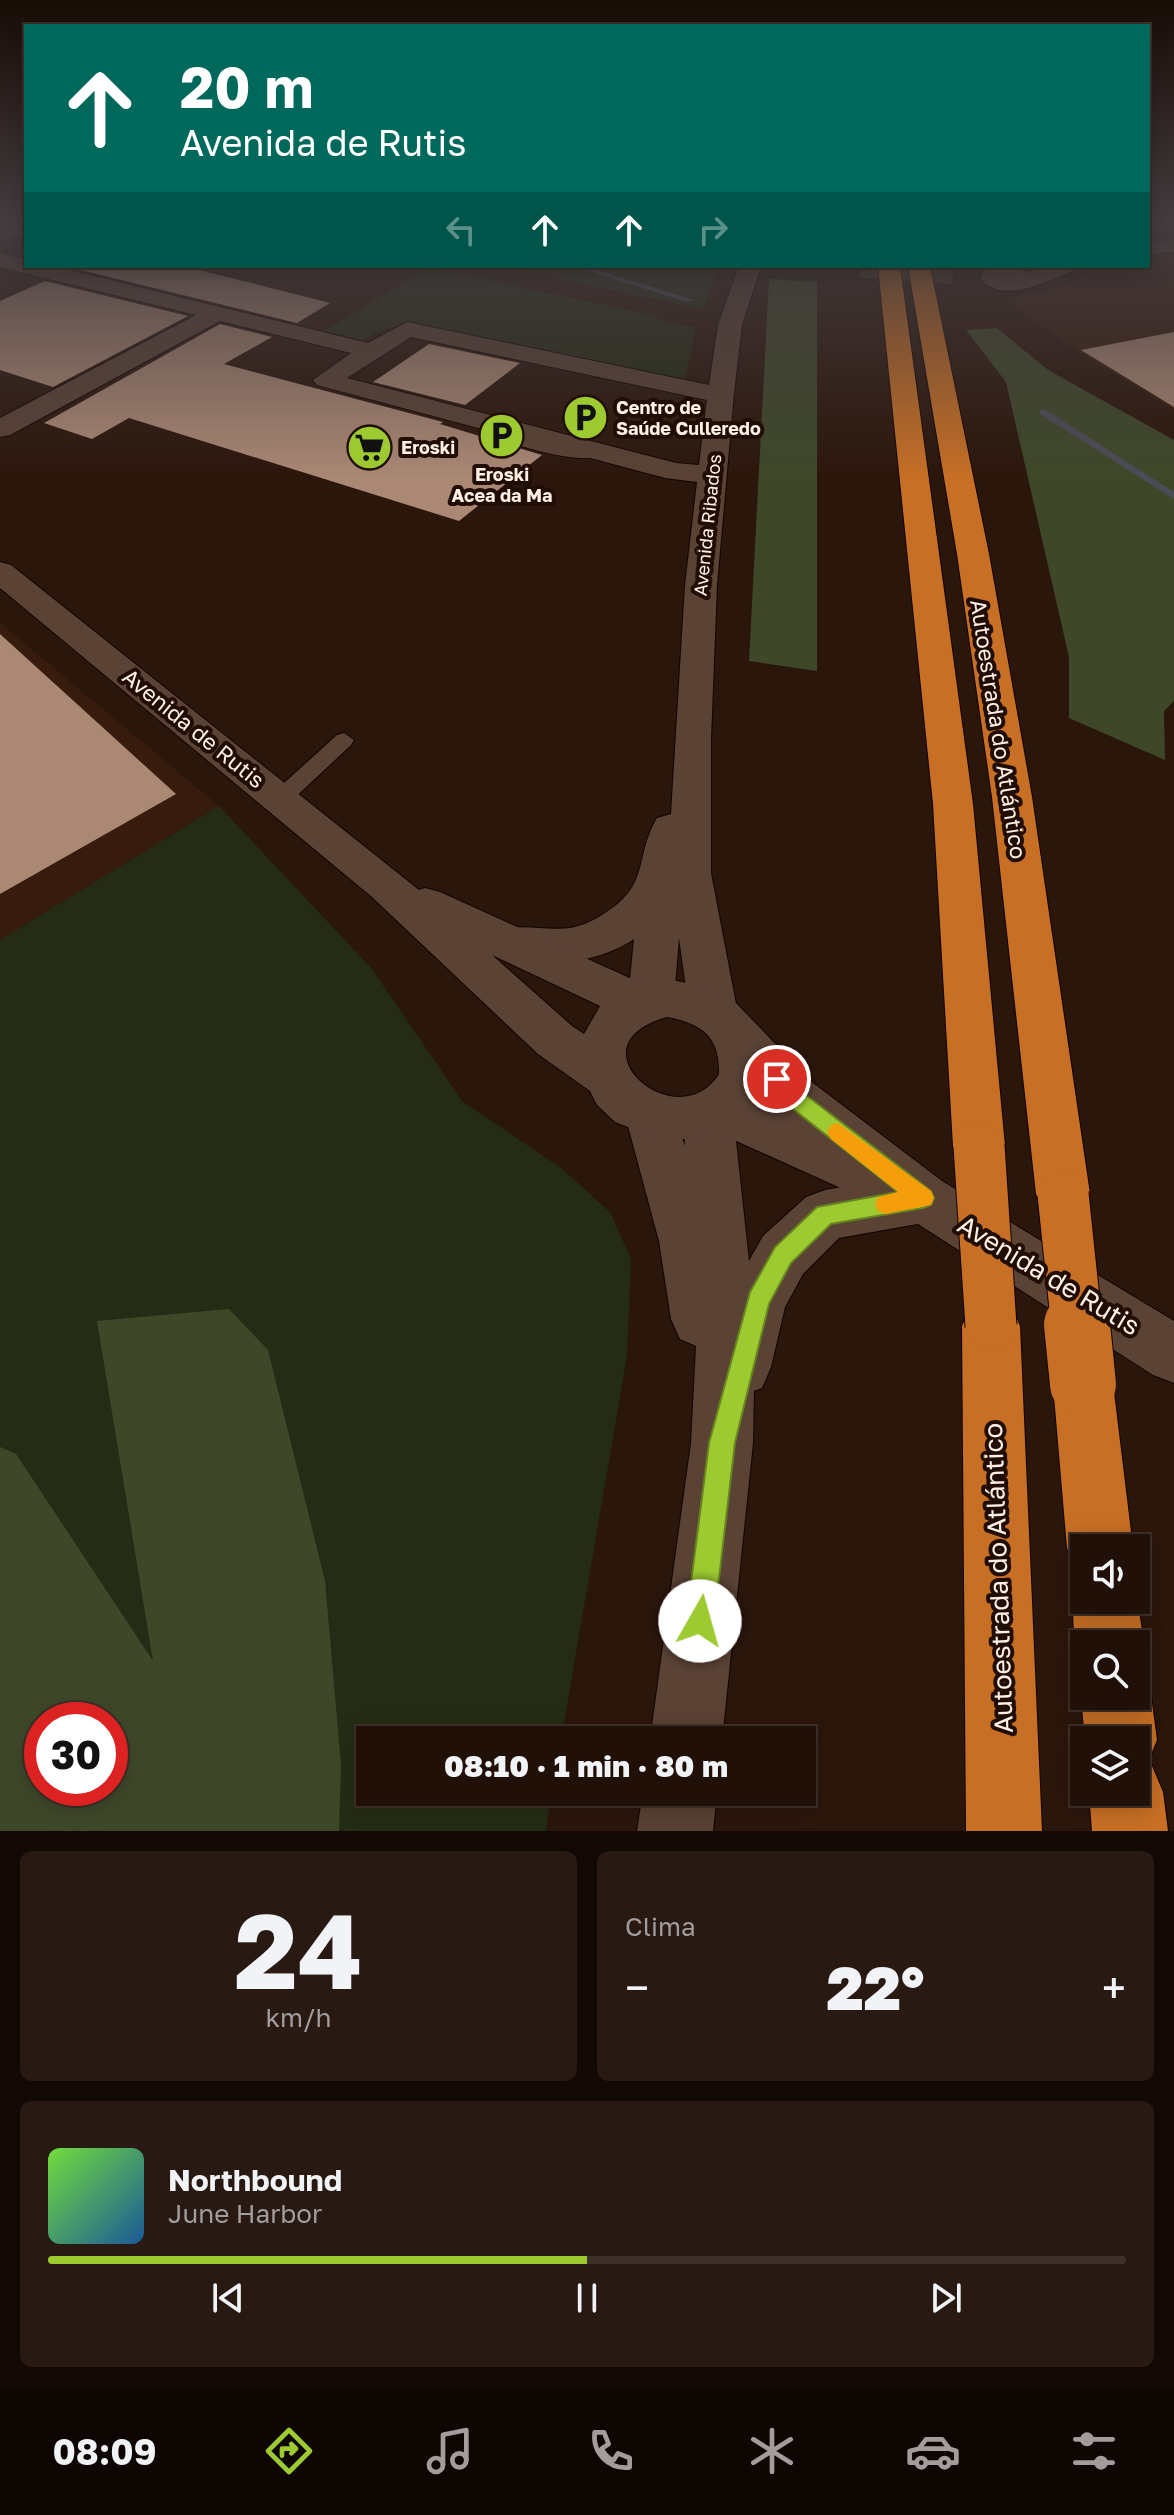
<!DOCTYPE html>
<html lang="es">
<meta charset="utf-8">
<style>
:root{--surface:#201008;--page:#281912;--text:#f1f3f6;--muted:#a29d9c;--line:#3d3029;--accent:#9dca30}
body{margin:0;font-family:"Golos Text",sans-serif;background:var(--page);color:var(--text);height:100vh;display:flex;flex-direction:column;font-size:30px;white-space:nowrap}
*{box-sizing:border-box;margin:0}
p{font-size:26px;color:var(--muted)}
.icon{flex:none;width:44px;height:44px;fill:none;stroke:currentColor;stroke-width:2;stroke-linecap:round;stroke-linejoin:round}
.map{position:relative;height:1831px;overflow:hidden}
.side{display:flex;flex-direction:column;gap:20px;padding:20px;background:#120904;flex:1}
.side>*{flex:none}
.hud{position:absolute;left:24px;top:24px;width:1126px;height:244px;border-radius:0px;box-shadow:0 4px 20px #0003,0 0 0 2px var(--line);background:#00695c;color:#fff;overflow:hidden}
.buttons{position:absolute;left:1070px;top:1534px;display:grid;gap:16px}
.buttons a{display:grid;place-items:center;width:80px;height:80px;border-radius:0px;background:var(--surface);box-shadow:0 4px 20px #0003,0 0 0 2px var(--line);font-size:40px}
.speed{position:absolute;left:24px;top:1702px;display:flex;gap:16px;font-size:40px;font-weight:700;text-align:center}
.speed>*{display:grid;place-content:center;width:104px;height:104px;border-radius:50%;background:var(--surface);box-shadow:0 4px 20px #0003,0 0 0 2px var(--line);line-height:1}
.speed .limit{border:12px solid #d22;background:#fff;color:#111}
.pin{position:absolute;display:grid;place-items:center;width:68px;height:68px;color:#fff;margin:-34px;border:4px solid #fff;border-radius:50%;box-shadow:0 2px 8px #0007}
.me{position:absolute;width:88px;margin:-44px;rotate:7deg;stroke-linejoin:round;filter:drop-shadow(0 0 6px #0008)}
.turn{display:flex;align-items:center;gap:28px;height:168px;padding:0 24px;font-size:36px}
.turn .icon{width:104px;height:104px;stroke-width:2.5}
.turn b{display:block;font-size:56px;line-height:68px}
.lanes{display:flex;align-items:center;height:76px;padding:0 24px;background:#0003;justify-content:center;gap:40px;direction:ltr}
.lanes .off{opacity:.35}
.big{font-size:60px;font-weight:800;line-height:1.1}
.side .card{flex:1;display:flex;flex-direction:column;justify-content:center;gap:12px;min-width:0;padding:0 28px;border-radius:12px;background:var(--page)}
.side .dial{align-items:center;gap:0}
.dial b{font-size:104px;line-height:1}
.song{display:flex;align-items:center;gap:24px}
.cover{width:96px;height:96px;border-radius:12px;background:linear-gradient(135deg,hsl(100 70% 55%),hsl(210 70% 35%))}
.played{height:8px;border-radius:4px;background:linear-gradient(90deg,var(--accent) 50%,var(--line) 50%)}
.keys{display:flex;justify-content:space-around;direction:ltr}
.heat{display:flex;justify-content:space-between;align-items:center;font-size:44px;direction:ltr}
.side .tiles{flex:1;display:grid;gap:20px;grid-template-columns:1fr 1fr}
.card:last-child{grid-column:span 2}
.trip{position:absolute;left:356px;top:1726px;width:460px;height:80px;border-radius:0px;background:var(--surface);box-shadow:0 4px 20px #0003,0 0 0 2px var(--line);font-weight:800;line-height:80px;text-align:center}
.tab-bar{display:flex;height:128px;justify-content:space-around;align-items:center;background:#0d0603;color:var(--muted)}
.tab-bar .icon{width:56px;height:56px}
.tab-bar .on{color:var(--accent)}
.tab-bar b{font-size:36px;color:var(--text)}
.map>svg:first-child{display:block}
</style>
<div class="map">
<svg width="1174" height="1831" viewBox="0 0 1174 1831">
<rect width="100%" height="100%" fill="#2b160b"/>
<path fill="#371c0d" d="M1174,249V410L1060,340L1007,300L1064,286L1104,266H1148V252Z
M0,623L219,806L0,940Z"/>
<path fill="#252c15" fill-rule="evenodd" d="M496,266H718L703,309Z
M429,268L652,315L669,324L696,327L684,385L421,325C399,323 382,329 363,340L324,331Z
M219,806L372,969L462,1101L561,1168L610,1212L631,1259L627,1356L561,1740H370V1792H552L546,1831H0V940ZM42,1720H110V1788H42Z"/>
<path fill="#3e4829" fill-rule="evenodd" d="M769,279L817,282V671L749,661Z
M997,328L1048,370L1174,440V701L1164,711L1165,760L1069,718V657L1006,382L966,330Z
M229,1309L268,1350L325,1581L341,1765L339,1831H0V1447L16,1454L153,1661L97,1321ZM110,1720V1788H42V1720Z"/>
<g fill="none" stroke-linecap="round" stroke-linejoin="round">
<path fill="#4c4c58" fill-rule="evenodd" d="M573,266H583L694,300L687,302Z
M1040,410H1046L1174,492V499L1040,414Z"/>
</g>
<path fill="#aa8874" d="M78,266H183L330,303L297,323L73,268Z
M45,281L188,316L53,387L0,370V301Z
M220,324L272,337L224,364L443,422L440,424L542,455L459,521L129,418L92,439L44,423Z
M1174,332V407L1081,350Z
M429,344L520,363L465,405L373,382Z
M0,634L176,794L0,894Z"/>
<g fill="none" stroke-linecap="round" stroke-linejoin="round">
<path stroke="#4b372c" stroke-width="23" stroke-dasharray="23 12" stroke-linecap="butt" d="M860,266L964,273"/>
<defs>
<path id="service" d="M502,431L569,448L601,447L609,452C588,469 522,446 497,439V433Z
M344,733L354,740L351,745L289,803H273L270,798L273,793L337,735Z"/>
<path id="minor" d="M12,223H26V232L0,242V228Z
M1174,240V252L1148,254V242Z
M0,253L26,260V266H52L368,343L407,322L709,385L718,325L739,266H761L742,325L734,393L717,585L711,740V873L737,1009L730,1022L713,1028L696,1022L689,1009L679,938L674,999L668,1012L651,1018L634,1012L628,999L634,939C596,965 538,969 495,955L489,943L495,931C520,923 544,931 570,928C582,926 595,920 605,913C651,884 634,857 657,818L671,814L685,585L697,482L665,478L317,385L313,380L351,353L220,321L10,435L0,437V418L196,315L0,267ZM411,337L707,400L699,465L676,463L347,378Z
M1008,266L1028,272L1045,266H1076L1073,271C1046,281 1003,306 980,278L985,269Z
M708,1091L726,1097L733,1113L749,1261L763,1236L806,1197L825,1190L923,1173L942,1181L950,1198L942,1215L923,1223L839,1238L803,1274L785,1307L771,1367L762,1388L754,1391L753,1443L722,1740H650L691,1443L696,1346L680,1339L671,1319L659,1241L625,1115L632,1099L650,1093L668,1099L685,1146L683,1113L690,1097Z
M643,1792H717L713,1831H637Z"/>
<path id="tertiary" d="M0,562L11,565L419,890L425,888L440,892L645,985L667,979L697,985L736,1003L813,1083L942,1181L1174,1321V1383L1153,1375L904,1215L876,1192L864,1197L845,1190L714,1131L691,1139H659L615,1122L597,1105L590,1091L538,1054L372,897L0,588ZM492,955L600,1006L584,1034L572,1026ZM667,1017C703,1024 720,1037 719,1074C678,1140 566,1045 667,1017ZM760,1094L775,1111L756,1103Z"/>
<path id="motorway" d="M878,266H900L973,804L1005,1146L997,1162L979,1169L961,1162L953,1146L933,804Z
M908,266H930L989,554L1032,797L1090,1194L1082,1211L1063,1218L1044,1211L1036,1194L992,797L957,554Z
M991,1297L1011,1306L1020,1326L1042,1831H966L962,1326L971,1306Z
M1083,1354L1104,1363L1113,1384L1133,1548H1084V1574L1077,1571L1067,1548L1053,1384L1062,1363Z
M1082,1576L1084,1600H1136V1591L1144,1644L1136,1664V1644H1084V1664C1071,1632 1069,1608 1082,1576Z
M1136,1669L1141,1671L1151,1696L1157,1740L1147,1764L1152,1766L1163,1792L1168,1831H1092L1089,1792H1136V1740H1085L1081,1696L1084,1688V1696H1136Z"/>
</defs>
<use href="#service" stroke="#120300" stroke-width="2"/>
<use href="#minor" stroke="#120300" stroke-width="2"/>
<use href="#tertiary" stroke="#120300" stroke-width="2"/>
<use href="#motorway" stroke="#120300" stroke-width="2"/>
<use href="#service" fill="#5a4235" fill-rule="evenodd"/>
<use href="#minor" fill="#5a4235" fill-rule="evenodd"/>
<use href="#tertiary" fill="#5a4235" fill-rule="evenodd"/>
<use href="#motorway" fill="#c76f25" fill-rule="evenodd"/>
<defs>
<path id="motorway-bridge-far1" d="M979,1146L991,1326
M1063,1194L1077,1327"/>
<path id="motorway-bridge" d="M1077,1325L1083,1384"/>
</defs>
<use href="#motorway-bridge-far1" stroke="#120300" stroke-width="53" stroke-linecap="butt"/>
<use href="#motorway-bridge" stroke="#120300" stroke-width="68" stroke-linecap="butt"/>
<use href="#motorway-bridge-far1" stroke="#c76f25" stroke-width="51"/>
<use href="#motorway-bridge" stroke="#c76f25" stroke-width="66"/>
</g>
<linearGradient id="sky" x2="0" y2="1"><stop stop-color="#180c06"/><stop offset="0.46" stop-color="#443c3f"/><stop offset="1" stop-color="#443c3f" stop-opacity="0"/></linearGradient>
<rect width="1174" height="480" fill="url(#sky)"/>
<path fill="#9dca30" stroke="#66831f" stroke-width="2" d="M777,1071L784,1073L802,1092L931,1191L934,1198L931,1205L923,1208L831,1224L791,1263L769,1304L735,1443L714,1621L710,1631L700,1635L690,1631L686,1621L709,1443L750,1292L775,1247L817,1207L898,1192L788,1105L767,1079L770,1073Z"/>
<path fill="#f59e0b" d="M838,1123L931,1191L934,1198L931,1205L886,1214L878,1211L875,1204L878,1197L898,1192L831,1139L827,1132L831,1125Z"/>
<defs>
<symbol id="parking-disc" viewBox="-11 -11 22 22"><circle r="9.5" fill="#9dca30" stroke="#210d04"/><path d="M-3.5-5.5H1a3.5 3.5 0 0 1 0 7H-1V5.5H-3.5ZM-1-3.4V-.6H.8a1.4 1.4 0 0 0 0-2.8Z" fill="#111"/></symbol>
<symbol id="supermarket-disc" viewBox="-11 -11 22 22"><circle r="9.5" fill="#9dca30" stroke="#210d04"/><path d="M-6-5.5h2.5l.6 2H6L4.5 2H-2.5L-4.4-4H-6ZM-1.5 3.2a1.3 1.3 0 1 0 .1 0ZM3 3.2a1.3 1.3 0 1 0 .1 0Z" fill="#111"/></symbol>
</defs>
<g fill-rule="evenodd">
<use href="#parking-disc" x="560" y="392" width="51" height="51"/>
<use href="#parking-disc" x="476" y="410" width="51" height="51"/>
<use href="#supermarket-disc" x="344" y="422" width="51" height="51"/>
</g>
<g text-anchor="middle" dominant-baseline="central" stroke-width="8" stroke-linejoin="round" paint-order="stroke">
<g font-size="18" font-weight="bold" fill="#feefe7" stroke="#210d04" text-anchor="start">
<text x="616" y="407">Centro de<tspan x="616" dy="21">Saúde Culleredo</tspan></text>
<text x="401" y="447">Eroski</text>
<text x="502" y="474" text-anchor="middle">Eroski<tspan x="502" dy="21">Acea da Ma</tspan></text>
</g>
<g font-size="18" fill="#feefe7" stroke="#210d04">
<text transform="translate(707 525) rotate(-84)">Avenida Ribados</text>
</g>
<g font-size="22" fill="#feefe7" stroke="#210d04">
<text transform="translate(194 728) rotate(39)">Avenida de Rutis</text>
<text transform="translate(999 729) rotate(81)">Autoestrada do Atlántico</text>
</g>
<g font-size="26" fill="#feefe7" stroke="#210d04">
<text transform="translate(1049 1275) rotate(31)">Avenida de Rutis</text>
<text transform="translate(998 1578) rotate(-92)">Autoestrada do Atlántico</text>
</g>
</g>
</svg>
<div class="buttons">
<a><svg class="icon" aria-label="sound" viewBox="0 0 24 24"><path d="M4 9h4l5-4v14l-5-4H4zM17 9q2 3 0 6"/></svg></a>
<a><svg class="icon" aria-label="search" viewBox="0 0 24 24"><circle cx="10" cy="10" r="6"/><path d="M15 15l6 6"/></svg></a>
<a><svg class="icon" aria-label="layers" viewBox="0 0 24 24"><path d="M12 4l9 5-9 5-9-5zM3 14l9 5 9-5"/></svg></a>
</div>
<div class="speed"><div class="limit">30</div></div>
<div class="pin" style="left:777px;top:1079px;background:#d93025"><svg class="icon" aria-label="arrive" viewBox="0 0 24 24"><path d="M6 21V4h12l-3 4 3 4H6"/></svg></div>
<svg class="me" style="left:700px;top:1621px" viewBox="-20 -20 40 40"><circle r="19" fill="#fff"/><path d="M0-13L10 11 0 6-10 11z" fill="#9dca30"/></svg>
<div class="trip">08:10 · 1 min · 80 m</div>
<div class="hud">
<div class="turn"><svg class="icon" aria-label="ahead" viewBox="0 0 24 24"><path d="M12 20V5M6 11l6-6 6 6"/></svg><div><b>20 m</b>Avenida de Rutis</div></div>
<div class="lanes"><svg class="icon off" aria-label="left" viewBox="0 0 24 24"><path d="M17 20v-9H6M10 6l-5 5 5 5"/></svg><svg class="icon" aria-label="ahead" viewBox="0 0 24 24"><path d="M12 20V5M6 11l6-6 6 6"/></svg><svg class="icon" aria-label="ahead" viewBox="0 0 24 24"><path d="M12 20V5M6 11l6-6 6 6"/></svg><svg class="icon off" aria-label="right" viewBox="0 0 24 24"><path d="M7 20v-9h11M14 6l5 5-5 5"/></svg></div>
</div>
</div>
<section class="side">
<div class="tiles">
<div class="card dial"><b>24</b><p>km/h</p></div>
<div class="card"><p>Clima</p>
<div class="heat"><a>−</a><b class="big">22°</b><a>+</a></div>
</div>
<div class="card">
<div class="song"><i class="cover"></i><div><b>Northbound</b><p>June Harbor</p></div></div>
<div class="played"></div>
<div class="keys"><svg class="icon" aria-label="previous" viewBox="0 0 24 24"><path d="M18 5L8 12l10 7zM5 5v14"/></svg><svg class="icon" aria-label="pause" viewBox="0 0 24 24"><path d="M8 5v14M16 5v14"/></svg><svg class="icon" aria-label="next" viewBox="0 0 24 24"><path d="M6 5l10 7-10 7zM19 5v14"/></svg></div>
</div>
</div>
</section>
<nav class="tab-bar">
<b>08:09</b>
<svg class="icon on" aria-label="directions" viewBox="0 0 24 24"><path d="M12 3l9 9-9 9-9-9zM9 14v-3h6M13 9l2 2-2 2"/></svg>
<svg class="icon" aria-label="music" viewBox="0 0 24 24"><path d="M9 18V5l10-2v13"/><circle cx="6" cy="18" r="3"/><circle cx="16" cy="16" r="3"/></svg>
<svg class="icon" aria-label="phone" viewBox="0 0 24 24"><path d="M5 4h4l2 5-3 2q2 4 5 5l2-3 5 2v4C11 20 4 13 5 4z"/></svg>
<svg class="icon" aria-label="climate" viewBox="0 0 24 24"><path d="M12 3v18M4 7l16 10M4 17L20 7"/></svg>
<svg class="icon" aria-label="car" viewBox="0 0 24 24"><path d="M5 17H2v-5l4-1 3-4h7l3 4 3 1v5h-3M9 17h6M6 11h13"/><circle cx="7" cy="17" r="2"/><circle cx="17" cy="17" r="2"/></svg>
<svg class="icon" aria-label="filters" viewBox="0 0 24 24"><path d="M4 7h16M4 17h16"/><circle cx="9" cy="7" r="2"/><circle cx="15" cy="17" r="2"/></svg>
</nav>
